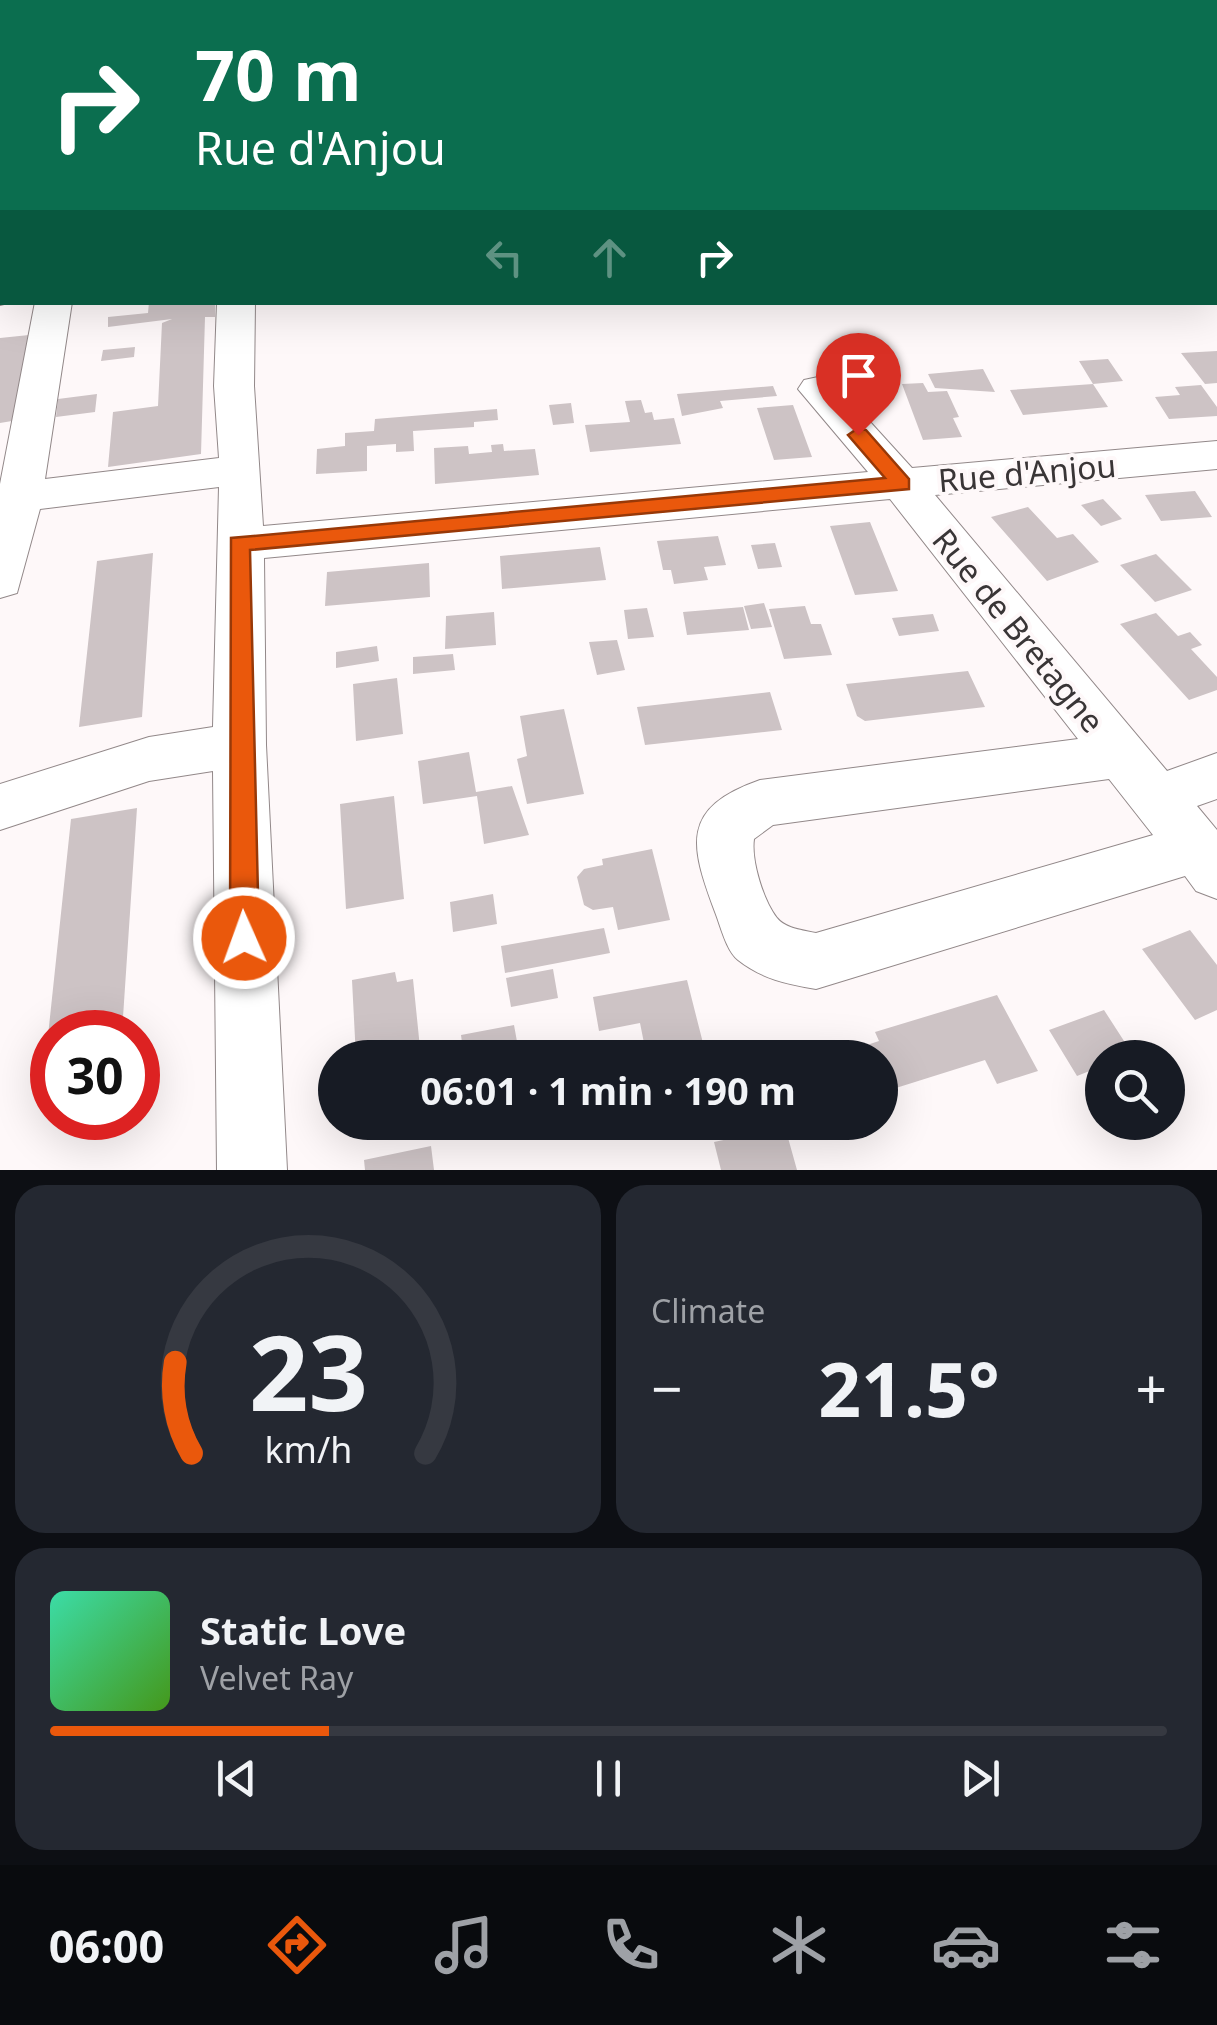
<!DOCTYPE html>
<meta charset="utf-8">
<style>
:root{--surface:#171b24;--page:#242831;--text:#f1f3f6;--muted:#9ea1a6;--line:#363941;--accent:#ea580c}
body{margin:0;font-family:"Noto Sans",sans-serif;background:var(--page);color:var(--text);height:100vh;display:flex;flex-direction:column;font-size:38px;white-space:nowrap}
*{box-sizing:border-box;margin:0}
p{font-size:32px;color:var(--muted)}
.icon{flex:none;width:55px;height:55px;fill:none;stroke:currentColor;stroke-width:2;stroke-linecap:round;stroke-linejoin:round}
.map{position:relative;height:1170px;overflow:hidden}
.panel{display:flex;flex-direction:column;gap:15px;padding:15px;background:#0d0f14;flex:1}
.panel>*{flex:none}
.guide{position:absolute;left:0px;top:0px;width:1218px;height:305px;box-shadow:0 10px 40px #0002;background:#0b6e4f;color:#fff;overflow:hidden}
.buttons{position:absolute;left:1085px;top:1040px;display:grid;gap:20px}
.buttons a{display:grid;place-items:center;width:100px;height:100px;border-radius:50%;background:var(--surface);box-shadow:0 10px 40px #0002;font-size:50px}
.speed{position:absolute;left:30px;top:1010px;display:flex;gap:20px;font-size:50px;font-weight:700;text-align:center}
.speed>*{display:grid;place-content:center;width:130px;height:130px;border-radius:50%;background:var(--surface);box-shadow:0 10px 40px #0002;line-height:1}
.speed .limit{border:15px solid #d22;background:#fff;color:#111}
.pin{position:absolute;display:grid;place-items:center;width:85px;height:85px;color:#fff;margin:-102px -42px;border-radius:50% 50% 50% 0;rotate:-45deg;box-shadow:0 0 10px #0007}
.pin .icon{rotate:45deg}
.me{position:absolute;width:110px;margin:-55px;rotate:358deg;stroke-linejoin:round;filter:drop-shadow(0 0 8px #0008)}
.turn{display:flex;align-items:center;gap:35px;height:210px;padding:0 30px;font-size:45px}
.turn .icon{width:130px;height:130px;stroke-width:2.5}
.turn b{display:block;font-size:70px;line-height:85px}
.lanes{display:flex;align-items:center;height:95px;padding:0 30px;background:#0003;justify-content:center;gap:50px;direction:ltr}
.lanes .off{opacity:.35}
.big{font-size:75px;font-weight:700;line-height:1.1}
.panel .card{flex:1;display:flex;flex-direction:column;justify-content:center;gap:15px;min-width:0;padding:0 35px;border-radius:30px;background:var(--page)}
.panel .dial{align-items:center;gap:0}
.dial svg{height:260px;overflow:visible;fill:none;stroke:var(--line);stroke-width:7;stroke-linecap:round;text-anchor:middle}
.dial text{fill:var(--text);stroke:none}
.song{display:flex;align-items:center;gap:30px}
.cover{width:120px;height:120px;border-radius:15px;background:linear-gradient(135deg,hsl(160 70% 55%),hsl(100 70% 35%))}
.played{height:10px;border-radius:5px;background:linear-gradient(90deg,var(--accent) 25%,var(--line) 25%)}
.keys{display:flex;justify-content:space-around;direction:ltr}
.heat{display:flex;justify-content:space-between;align-items:center;font-size:55px;direction:ltr}
.panel .tiles{flex:1;display:grid;gap:15px;grid-template-columns:1fr 1fr}
.card:last-child{grid-column:span 2}
.trip{position:absolute;left:318px;top:1040px;width:580px;height:100px;border-radius:50px;background:var(--surface);box-shadow:0 10px 40px #0002;font-weight:700;line-height:100px;text-align:center}
.tabs{display:flex;height:160px;justify-content:space-around;align-items:center;background:#090b0e;color:var(--muted)}
.tabs .icon{width:70px;height:70px}
.tabs .on{color:var(--accent)}
.tabs b{font-size:45px;color:var(--text)}
.map>svg:first-child{display:block}
</style>
<div class="map">
<svg width="1217" height="1170" viewBox="0 0 1217 1170">
<rect width="100%" height="100%" fill="#fef8f9"/>
<path fill="#cdc3c5" d="M149,302H215V317H205L201,454L108,467L113,412L158,406L162,323L172,319L108,327V317L148,313Z
M29,335L12,421L0,423V338Z
M135,347L134,357L101,361L103,350Z
M1217,351V383L1205,384L1181,353Z
M1108,359L1123,381L1093,384L1079,361Z
M983,369L995,392L935,388L928,374Z
M923,383L928,392L947,391L959,417L953,418L962,437L923,440L902,384Z
M1093,384L1108,407L1023,415L1010,390Z
M1201,385L1217,407V416L1169,419L1155,397L1180,395L1175,387Z
M773,386L777,396L720,401L723,408L682,416L677,394Z
M97,394L95,412L56,417L58,399Z
M641,400L645,413L652,412L654,420L674,418L681,444L590,452L585,425L630,422L625,401Z
M571,403L574,423L553,425L549,405Z
M793,405L812,457L774,460L757,408Z
M497,409L498,420L474,422V427L413,431L414,451L396,452V444L367,446V471L316,474L317,449L345,446V433L374,431L375,419Z
M503,444L504,451L535,449L539,475L435,484L434,448L468,446L469,454L492,452L491,445Z
M1195,491L1212,517L1161,521L1145,495Z
M1103,499L1122,519L1101,526L1081,505Z
M1028,507L1057,538L1073,534L1099,562L1047,581L991,517Z
M870,522L898,591L855,595L830,526Z
M718,536L726,565L704,567L708,580L674,584L671,570H663L657,541Z
M775,543L782,567L758,569L751,545Z
M600,547L606,580L502,589L500,556Z
M153,553L142,717L79,727L97,561Z
M1156,554L1192,590L1155,602L1120,565Z
M429,563L430,597L325,606L327,572Z
M764,603L772,627L751,629L744,606Z
M805,606L811,624H821L832,655L784,659L769,609Z
M743,607L749,630L687,635L683,612Z
M647,608L654,637L628,639L624,610Z
M494,612L496,645L445,649L446,616Z
M1156,613L1178,636L1190,632L1202,645L1191,649L1217,677V690L1189,700L1120,624Z
M933,614L939,631L899,636L892,618Z
M617,640L625,670L597,675L589,642Z
M377,646L379,661L336,668V652Z
M453,654L455,670L413,674V657Z
M968,671L985,707L865,721L857,716L846,684Z
M397,678L403,734L356,741L353,684Z
M770,692L782,730L645,745L637,707Z
M564,709L584,794L527,804L517,759L527,756L520,716Z
M469,752L476,792L512,786L529,835L484,844L477,796L423,804L418,761Z
M394,796L404,899L346,909L340,804Z
M137,808L122,1032H52V1063L45,1064L71,819Z
M652,849L670,920L618,930L613,907L593,910L584,905L577,877L584,869L603,865L602,859Z
M493,894L497,924L453,932L450,902Z
M604,928L610,953L505,973L501,946Z
M1190,930L1217,965V1010L1195,1020L1142,949Z
M553,969L558,998L511,1007L506,978Z
M395,972L397,982L413,979L420,1048L356,1058L352,980Z
M687,980L705,1051L647,1058L640,1023L599,1031L593,997Z
M997,995L1038,1071L997,1084L985,1060L880,1093V1058H852L849,1051L879,1041L875,1032Z
M1104,1010L1135,1058H1102V1066L1077,1076L1049,1030Z
M514,1025L520,1058H464L461,1035Z
M484,1122H530L531,1128L486,1137Z
M785,1127L797,1170H721L714,1142Z
M431,1146L434,1170H365L364,1160Z"/>
<g fill="none" stroke-linecap="round" stroke-linejoin="round">
<defs>
<path id="street" d="M1215,62H1217V80H1215Z
M0,283L2,302H12L0,305Z
M35,302H72L45,479L219,458L214,386L217,302H255L254,386L263,526L868,472L798,389L804,380L818,377L832,380L912,468L1217,441V469L935,495L1167,771L1217,753V799L1197,806L1217,830V899L1196,891L1185,876L816,989C787,984 762,979 738,960C726,950 721,927 715,912C690,845 680,808 760,780L1078,739L890,499L264,558L266,745L287,1170H217L213,771L149,781L0,830V784L149,737L213,727L219,487L40,509L17,593L0,598V484ZM1109,779L1153,835L816,933C803,930 786,929 777,918C763,900 751,860 754,839L773,825Z"/>
</defs>
<use href="#street" stroke="#928889" stroke-width="2"/>
<path stroke="#9f9a9b" stroke-width="4" stroke-dasharray="1 5" stroke-linecap="butt" d="M298,0L306,2"/>
<use href="#street" fill="#fff" fill-rule="evenodd"/>
</g>
<path fill="#ea580c" stroke="#983908" stroke-width="2.5" d="M858,428L866,430L909,479V489L250,550L259,938L255,948L244,952L234,948L230,938L231,538L885,478L848,435Z"/>
<g text-anchor="middle" dominant-baseline="central" stroke-width="8" stroke-linejoin="round" paint-order="stroke">
<g font-size="32" fill="#393536" stroke="#fef8f9">
<text transform="translate(1027 472) rotate(-5)">Rue d'Anjou</text>
<text transform="translate(1019 630) rotate(51)">Rue de Bretagne</text>
</g>
</g>
</svg>
<div class="buttons">
<a><svg class="icon" aria-label="search" viewBox="0 0 24 24"><circle cx="10" cy="10" r="6"/><path d="M15 15l6 6"/></svg></a>
</div>
<div class="speed"><div class="limit">30</div></div>
<div class="pin" style="left:858px;top:435px;background:#d93025"><svg class="icon" aria-label="arrive" viewBox="0 0 24 24"><path d="M6 21V4h12l-3 4 3 4H6"/></svg></div>
<svg class="me" style="left:244px;top:938px" viewBox="-20 -20 40 40"><circle r="17" fill="#ea580c" stroke="#fff" stroke-width="3"/><path d="M0-11L8 9 0 5-8 9z" fill="#fff"/></svg>
<div class="trip">06:01 · 1 min · 190 m</div>
<div class="guide">
<div class="turn"><svg class="icon" aria-label="right" viewBox="0 0 24 24"><path d="M7 20v-9h11M14 6l5 5-5 5"/></svg><div><b>70 m</b>Rue d'Anjou</div></div>
<div class="lanes"><svg class="icon off" aria-label="left" viewBox="0 0 24 24"><path d="M17 20v-9H6M10 6l-5 5 5 5"/></svg><svg class="icon off" aria-label="ahead" viewBox="0 0 24 24"><path d="M12 20V5M6 11l6-6 6 6"/></svg><svg class="icon" aria-label="right" viewBox="0 0 24 24"><path d="M7 20v-9h11M14 6l5 5-5 5"/></svg></div>
</div>
</div>
<section class="panel">
<div class="tiles">
<div class="card dial"><svg viewBox="0 0 100 80">
<path d="M14 69A42 42 0 1 1 86 69"/>
<path d="M14 69A42 42 0 0 1 9 41" stroke="#ea580c"/>
<text x="50" y="56" font-size="32" font-weight="700">23</text>
<text x="50" y="72" font-size="11">km/h</text>
</svg></div>
<div class="card"><p>Climate</p>
<div class="heat"><a>−</a><b class="big">21.5°</b><a>+</a></div>
</div>
<div class="card">
<div class="song"><i class="cover"></i><div><b>Static Love</b><p>Velvet Ray</p></div></div>
<div class="played"></div>
<div class="keys"><svg class="icon" aria-label="previous" viewBox="0 0 24 24"><path d="M18 5L8 12l10 7zM5 5v14"/></svg><svg class="icon" aria-label="pause" viewBox="0 0 24 24"><path d="M8 5v14M16 5v14"/></svg><svg class="icon" aria-label="next" viewBox="0 0 24 24"><path d="M6 5l10 7-10 7zM19 5v14"/></svg></div>
</div>
</div>
</section>
<nav class="tabs">
<b>06:00</b>
<svg class="icon on" aria-label="directions" viewBox="0 0 24 24"><path d="M12 3l9 9-9 9-9-9zM9 14v-3h6M13 9l2 2-2 2"/></svg>
<svg class="icon" aria-label="music" viewBox="0 0 24 24"><path d="M9 18V5l10-2v13"/><circle cx="6" cy="18" r="3"/><circle cx="16" cy="16" r="3"/></svg>
<svg class="icon" aria-label="phone" viewBox="0 0 24 24"><path d="M5 4h4l2 5-3 2q2 4 5 5l2-3 5 2v4C11 20 4 13 5 4z"/></svg>
<svg class="icon" aria-label="climate" viewBox="0 0 24 24"><path d="M12 3v18M4 7l16 10M4 17L20 7"/></svg>
<svg class="icon" aria-label="car" viewBox="0 0 24 24"><path d="M5 17H2v-5l4-1 3-4h7l3 4 3 1v5h-3M9 17h6M6 11h13"/><circle cx="7" cy="17" r="2"/><circle cx="17" cy="17" r="2"/></svg>
<svg class="icon" aria-label="filters" viewBox="0 0 24 24"><path d="M4 7h16M4 17h16"/><circle cx="9" cy="7" r="2"/><circle cx="15" cy="17" r="2"/></svg>
</nav>
